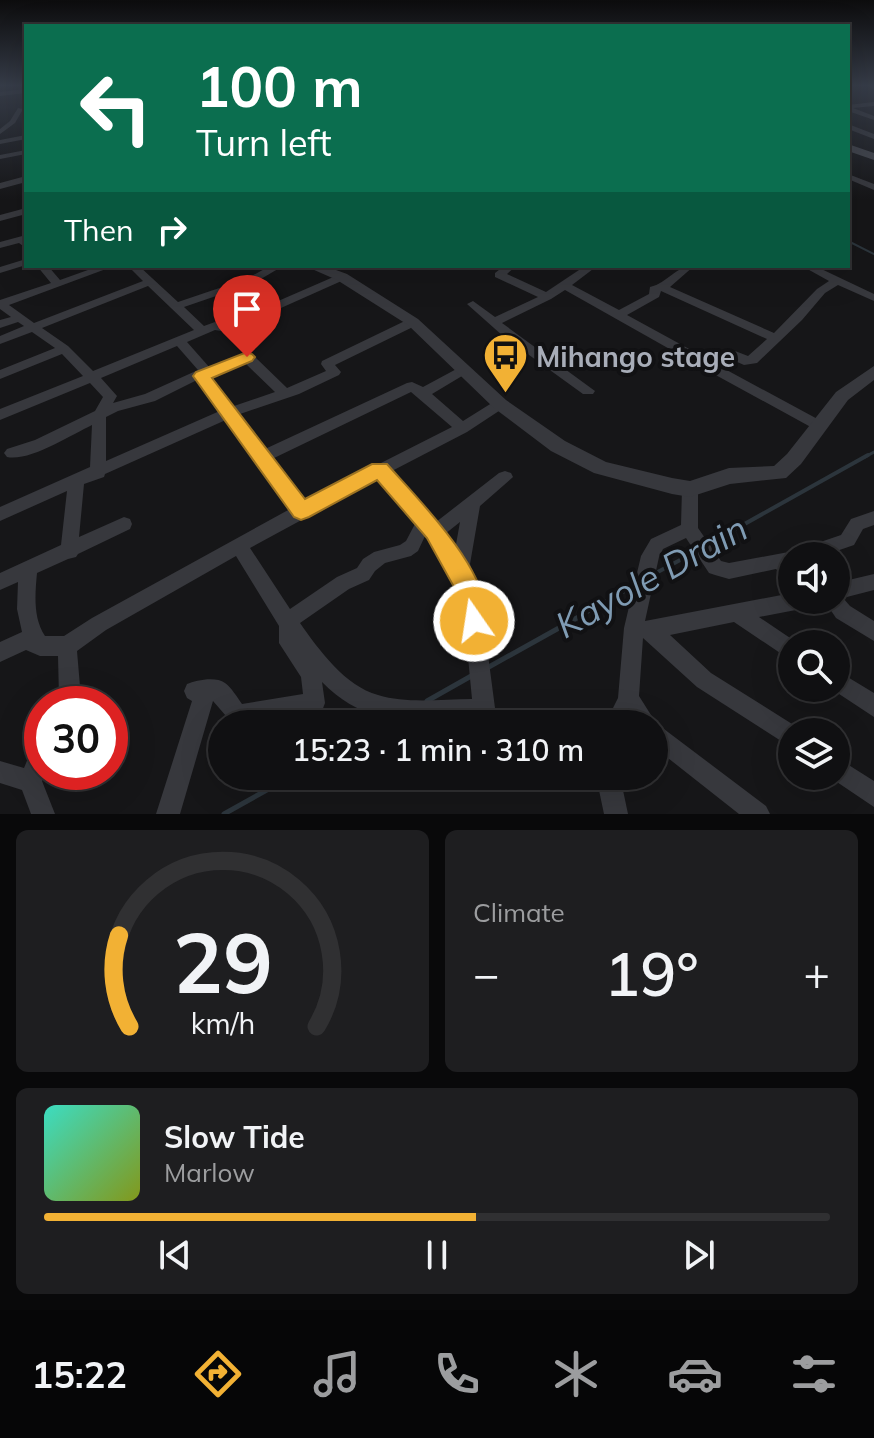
<!DOCTYPE html>
<meta charset="utf-8">
<style>
:root{--surface:#101012;--page:#1e1e20;--text:#f1f3f6;--muted:#9c9d9f;--line:#303032;--accent:#f2b134}
body{margin:0;font-family:Mulish,sans-serif;background:var(--page);color:var(--text);height:100vh;display:flex;flex-direction:column;font-size:30px;white-space:nowrap}
*{box-sizing:border-box;margin:0}
p{font-size:26px;color:var(--muted)}
.icon{flex:none;width:44px;height:44px;fill:none;stroke:currentColor;stroke-width:2;stroke-linecap:round;stroke-linejoin:round}
.map{position:relative;height:814px;overflow:hidden}
.side{display:flex;flex-direction:column;gap:16px;padding:16px;background:#09090a;flex:1}
.side>*{flex:none}
.top-card{position:absolute;left:24px;top:24px;width:826px;height:244px;border-radius:0px;box-shadow:0 8px 32px #0002,0 0 0 2px var(--line);background:#0b6e4f;color:#fff;overflow:hidden}
.tools{position:absolute;left:778px;top:542px;display:grid;gap:16px}
.tools a{display:grid;place-items:center;width:72px;height:72px;border-radius:50%;background:var(--surface);box-shadow:0 8px 32px #0002,0 0 0 2px var(--line);font-size:40px}
.speed{position:absolute;left:24px;top:686px;display:flex;gap:16px;font-size:40px;font-weight:700;text-align:center}
.speed>*{display:grid;place-content:center;width:104px;height:104px;border-radius:50%;background:var(--surface);box-shadow:0 8px 32px #0002,0 0 0 2px var(--line);line-height:1}
.speed .limit{border:12px solid #d22;background:#fff;color:#111}
.pin{position:absolute;display:grid;place-items:center;width:68px;height:68px;color:#fff;margin:-82px -34px;border-radius:50% 50% 50% 0;rotate:-45deg;box-shadow:0 0 8px #0007}
.pin .icon{rotate:45deg}
.me{position:absolute;width:88px;margin:-44px;rotate:347deg;stroke-linejoin:round;filter:drop-shadow(0 0 6px #0008)}
.turn{display:flex;align-items:center;gap:28px;height:168px;padding:0 40px;font-size:36px}
.turn .icon{width:104px;height:104px;stroke-width:2.5}
.turn b{display:block;font-size:56px;line-height:68px}
.then{display:flex;align-items:center;height:76px;padding:0 40px;background:#0003;gap:16px;font-size:30px}
.big{font-size:60px;font-weight:600;line-height:1.1}
.side .card{flex:1;display:flex;flex-direction:column;justify-content:center;gap:12px;min-width:0;padding:0 28px;border-radius:12px;background:var(--page)}
.side .dial{align-items:center;gap:0}
.dial svg{height:208px;overflow:visible;fill:none;stroke:var(--line);stroke-width:7;stroke-linecap:round;text-anchor:middle}
.dial text{fill:var(--text);stroke:none}
.song{display:flex;align-items:center;gap:24px}
.cover{width:96px;height:96px;border-radius:12px;background:linear-gradient(135deg,hsl(170 70% 55%),hsl(70 70% 35%))}
.played{height:8px;border-radius:4px;background:linear-gradient(90deg,var(--accent) 55%,var(--line) 55%)}
.keys{display:flex;justify-content:space-around;direction:ltr}
.heat{display:flex;justify-content:space-between;align-items:center;font-size:44px;direction:ltr}
.side .tiles{flex:1;display:grid;gap:16px;grid-template-columns:1fr 1fr}
.card:last-child{grid-column:span 2}
.trip{position:absolute;left:208px;top:710px;width:460px;height:80px;border-radius:40px;background:var(--surface);box-shadow:0 8px 32px #0002,0 0 0 2px var(--line);font-weight:600;line-height:80px;text-align:center}
.menu{display:flex;height:128px;justify-content:space-around;align-items:center;background:#060607;color:var(--muted)}
.menu .icon{width:56px;height:56px}
.menu .active{color:var(--accent)}
.menu b{font-size:36px;color:var(--text)}
.map>svg:first-child{display:block}
</style>
<div class="map">
<svg width="874" height="814" viewBox="0 0 874 814">
<rect width="100%" height="100%" fill="#161618"/>
<g fill="none" stroke-linecap="round" stroke-linejoin="round">
<path stroke="#2c353c" stroke-width="2" d="M848,241L874,254"/>
<path stroke="#2c353c" stroke-width="3" d="M865,457L874,452"/>
<path stroke="#2c353c" stroke-width="4" d="M707,545L868,455
M654,574L697,551
M580,616L637,584"/>
<path stroke="#2c353c" stroke-width="5" d="M487,668L584,614
M427,701L473,675
M386,724L396,718
M224,814L292,776"/>
<path fill="#37383d" fill-rule="evenodd" d="M867,85H874V90Z
M26,89V93L0,96V92Z
M874,102V106L853,108L874,116V120L848,111V105Z
M18,108L23,109L15,123L0,134V129L10,121Z
M848,124L874,134V139L848,129Z
M26,135V139L0,144V140Z
M26,150V154L0,159V155Z
M848,174L874,184V190L848,179Z
M26,176V182L0,189V183Z
M26,208V214L0,221V215Z
M26,235V248L19,243L0,248V242Z
M26,259V265L0,273V267Z
M37,266H48L60,280L99,266H114L9,305L34,323L143,281L128,266H139L178,302L246,279L270,266H283L254,283L184,307L204,326L215,322L223,325L338,275H346V279L227,332L215,330L187,342L210,368L242,354H252L287,388L326,371L321,364L322,361L409,319H417V325L335,365L341,372L339,375L299,394L240,414L265,449L407,383L412,382L423,387L462,366L467,367L469,370L467,373L432,394L463,421L495,401H505L507,404L505,407L467,432L390,472L436,522L499,473L505,471L511,473L513,477L480,506L470,564L480,594L495,708L492,716C476,722 460,721 442,721C394,721 358,719 322,682L325,703L322,711L314,714L248,724H233L213,701L180,814H156L192,701L187,698L184,691L187,684C196,680 216,676 225,683C231,687 237,697 242,704L303,694L301,677L279,643V626L236,556L106,630L77,651L81,698L78,704H56L59,697L58,656H40L26,650L0,662V642L22,632L17,609L18,582L0,590V573L61,545L67,491L0,521V507L90,467L92,425C71,435 29,462 7,457L4,453L7,449L35,440L95,411L103,397L90,383L0,420V409L83,376L62,354L0,379V370L55,348L32,332L0,344V336L24,326L18,322L0,328V320L11,317L0,309V300L51,283ZM148,286L194,330L93,371L68,346L42,328ZM177,346L198,370L145,394L113,403L117,396L101,378ZM245,363L275,392L234,406L210,378ZM197,380L222,410L106,461V417L118,411L155,401ZM411,392L452,427L304,502L272,459ZM228,419L290,509L92,618L64,636H45C33,618 35,595 37,573L68,559L76,557L78,554L130,529L132,524L130,519L124,517L79,537L84,484L104,477L105,474ZM377,479L416,522L406,541L400,545L374,552L363,559L357,568L337,577L290,609L250,548ZM460,522L455,550L445,534ZM425,536L429,537L455,583L459,584L462,594L472,699C442,699 407,704 378,695C345,686 319,650 300,623L349,589L369,580L375,571L385,563L411,556L418,551Z
M504,266H516L507,274L546,292L585,266H597L572,285L619,310L649,294L650,287C668,283 675,266 694,266L670,287L774,333L817,289L829,281L802,266H815L874,294V301L838,285L825,293L802,320L757,363L744,365L735,361L723,368L823,422L825,426L823,430L818,431L712,373L706,372L705,369L565,290L551,299L502,323L595,391L593,394H583L503,336L467,304L473,301L495,317L538,297L495,277V273ZM661,291L767,339L748,356L735,351L713,362L627,315L659,297Z
M690,483L696,485L698,489V528L721,561L729,563L794,551L841,535L851,519L874,511V525L863,529L854,545L822,556H792V582L786,580L776,569L729,579L715,575L709,573L686,538L663,549L659,557L645,621L792,593V600H810L808,606L801,609L759,617L799,644H792V661L734,622L670,635L711,673L800,729L801,732H792V748L697,687L643,638L639,696L656,723L766,806L770,814H739L654,747V724H633L630,719L627,724H605L618,698L624,628L641,556L651,539L681,525L682,489L684,485Z
M874,574V590L843,598L850,606L874,621V641L836,618L824,600H836V583Z
M836,670L874,693V717L830,688H836Z
M42,741V772H45L42,781L55,814H31L22,790L0,783V761L24,768L34,744Z
M836,757L874,781V807L828,776H836Z
M596,776H620L628,814H604Z"/>
<path fill="#37383d" fill-rule="evenodd" d="M305,266H325L347,274L418,319L506,400L565,441L606,462L672,478L690,481L729,468L774,466L787,454L836,392L874,366V380L848,400L801,464L786,478L730,484L690,497L672,494L594,473L551,451L494,408L408,325L337,280Z"/>
<path fill="#45474d" fill-rule="evenodd" d="M848,144L874,153V160L848,151Z"/>
</g>
<linearGradient id="sky" x2="0" y2="1"><stop stop-color="#0c0c0d"/><stop offset="0.43" stop-color="#363c48"/><stop offset="1" stop-color="#363c48" stop-opacity="0"/></linearGradient>
<rect width="874" height="199" fill="url(#sky)"/>
<path fill="#f2b134" stroke="#9d7322" stroke-width="2" d="M247,352L252,354L255,357L252,361L212,378L305,499L372,464H387C416,497 503,583 483,630L474,633L465,630L459,596L427,538L377,480L309,517L301,520L294,517L193,376L196,372Z"/>
<defs>
<symbol id="bus-pin" viewBox="-11 -11 22 30"><path d="M0 17L-7.5 6A9.5 9.5 0 1 1 7.5 6Z" fill="#f2b134" stroke="#111113"/><path d="M-5-6H5V4H4V6H2V4H-2V6H-4V4H-5ZM-3.5-4V0h7V-4ZM-3.5 1.2v1.5H-2V1.2ZM2 1.2v1.5H3.5V1.2Z" fill="#111"/></symbol>
</defs>
<g fill-rule="evenodd">
<use href="#bus-pin" x="480" y="330" width="51" height="69"/>
</g>
<g text-anchor="middle" dominant-baseline="central" stroke-width="8" stroke-linejoin="round" paint-order="stroke">
<g font-size="28" font-weight="bold" fill="#a8adb8" stroke="#111113" text-anchor="start">
<text x="536" y="356">Mihango stage</text>
</g>
<g font-size="36" font-style="italic" fill="#7f9bb3" stroke="#111113">
<text transform="translate(651 576) rotate(-29)">Kayole Drain</text>
</g>
</g>
</svg>
<div class="tools">
<a><svg class="icon" aria-label="sound" viewBox="0 0 24 24"><path d="M4 9h4l5-4v14l-5-4H4zM17 9q2 3 0 6"/></svg></a>
<a><svg class="icon" aria-label="search" viewBox="0 0 24 24"><circle cx="10" cy="10" r="6"/><path d="M15 15l6 6"/></svg></a>
<a><svg class="icon" aria-label="layers" viewBox="0 0 24 24"><path d="M12 4l9 5-9 5-9-5zM3 14l9 5 9-5"/></svg></a>
</div>
<div class="speed"><div class="limit">30</div></div>
<div class="pin" style="left:247px;top:357px;background:#d93025"><svg class="icon" aria-label="arrive" viewBox="0 0 24 24"><path d="M6 21V4h12l-3 4 3 4H6"/></svg></div>
<svg class="me" style="left:474px;top:621px" viewBox="-20 -20 40 40"><circle r="17" fill="#f2b134" stroke="#fff" stroke-width="3"/><path d="M0-11L8 9 0 5-8 9z" fill="#fff"/></svg>
<div class="trip">15:23 · 1 min · 310 m</div>
<div class="top-card">
<div class="turn"><svg class="icon" aria-label="left" viewBox="0 0 24 24"><path d="M17 20v-9H6M10 6l-5 5 5 5"/></svg><div><b>100 m</b>Turn left</div></div>
<div class="then">Then<svg class="icon" aria-label="right" viewBox="0 0 24 24"><path d="M7 20v-9h11M14 6l5 5-5 5"/></svg></div>
</div>
</div>
<section class="side">
<div class="tiles">
<div class="card dial"><svg viewBox="0 0 100 80">
<path d="M14 69A42 42 0 1 1 86 69"/>
<path d="M14 69A42 42 0 0 1 10 34" stroke="#f2b134"/>
<text x="50" y="56" font-size="32" font-weight="700">29</text>
<text x="50" y="72" font-size="11">km/h</text>
</svg></div>
<div class="card"><p>Climate</p>
<div class="heat"><a>−</a><b class="big">19°</b><a>+</a></div>
</div>
<div class="card">
<div class="song"><i class="cover"></i><div><b>Slow Tide</b><p>Marlow</p></div></div>
<div class="played"></div>
<div class="keys"><svg class="icon" aria-label="previous" viewBox="0 0 24 24"><path d="M18 5L8 12l10 7zM5 5v14"/></svg><svg class="icon" aria-label="pause" viewBox="0 0 24 24"><path d="M8 5v14M16 5v14"/></svg><svg class="icon" aria-label="next" viewBox="0 0 24 24"><path d="M6 5l10 7-10 7zM19 5v14"/></svg></div>
</div>
</div>
</section>
<nav class="menu">
<b>15:22</b>
<svg class="icon active" aria-label="directions" viewBox="0 0 24 24"><path d="M12 3l9 9-9 9-9-9zM9 14v-3h6M13 9l2 2-2 2"/></svg>
<svg class="icon" aria-label="music" viewBox="0 0 24 24"><path d="M9 18V5l10-2v13"/><circle cx="6" cy="18" r="3"/><circle cx="16" cy="16" r="3"/></svg>
<svg class="icon" aria-label="phone" viewBox="0 0 24 24"><path d="M5 4h4l2 5-3 2q2 4 5 5l2-3 5 2v4C11 20 4 13 5 4z"/></svg>
<svg class="icon" aria-label="climate" viewBox="0 0 24 24"><path d="M12 3v18M4 7l16 10M4 17L20 7"/></svg>
<svg class="icon" aria-label="car" viewBox="0 0 24 24"><path d="M5 17H2v-5l4-1 3-4h7l3 4 3 1v5h-3M9 17h6M6 11h13"/><circle cx="7" cy="17" r="2"/><circle cx="17" cy="17" r="2"/></svg>
<svg class="icon" aria-label="filters" viewBox="0 0 24 24"><path d="M4 7h16M4 17h16"/><circle cx="9" cy="7" r="2"/><circle cx="15" cy="17" r="2"/></svg>
</nav>
